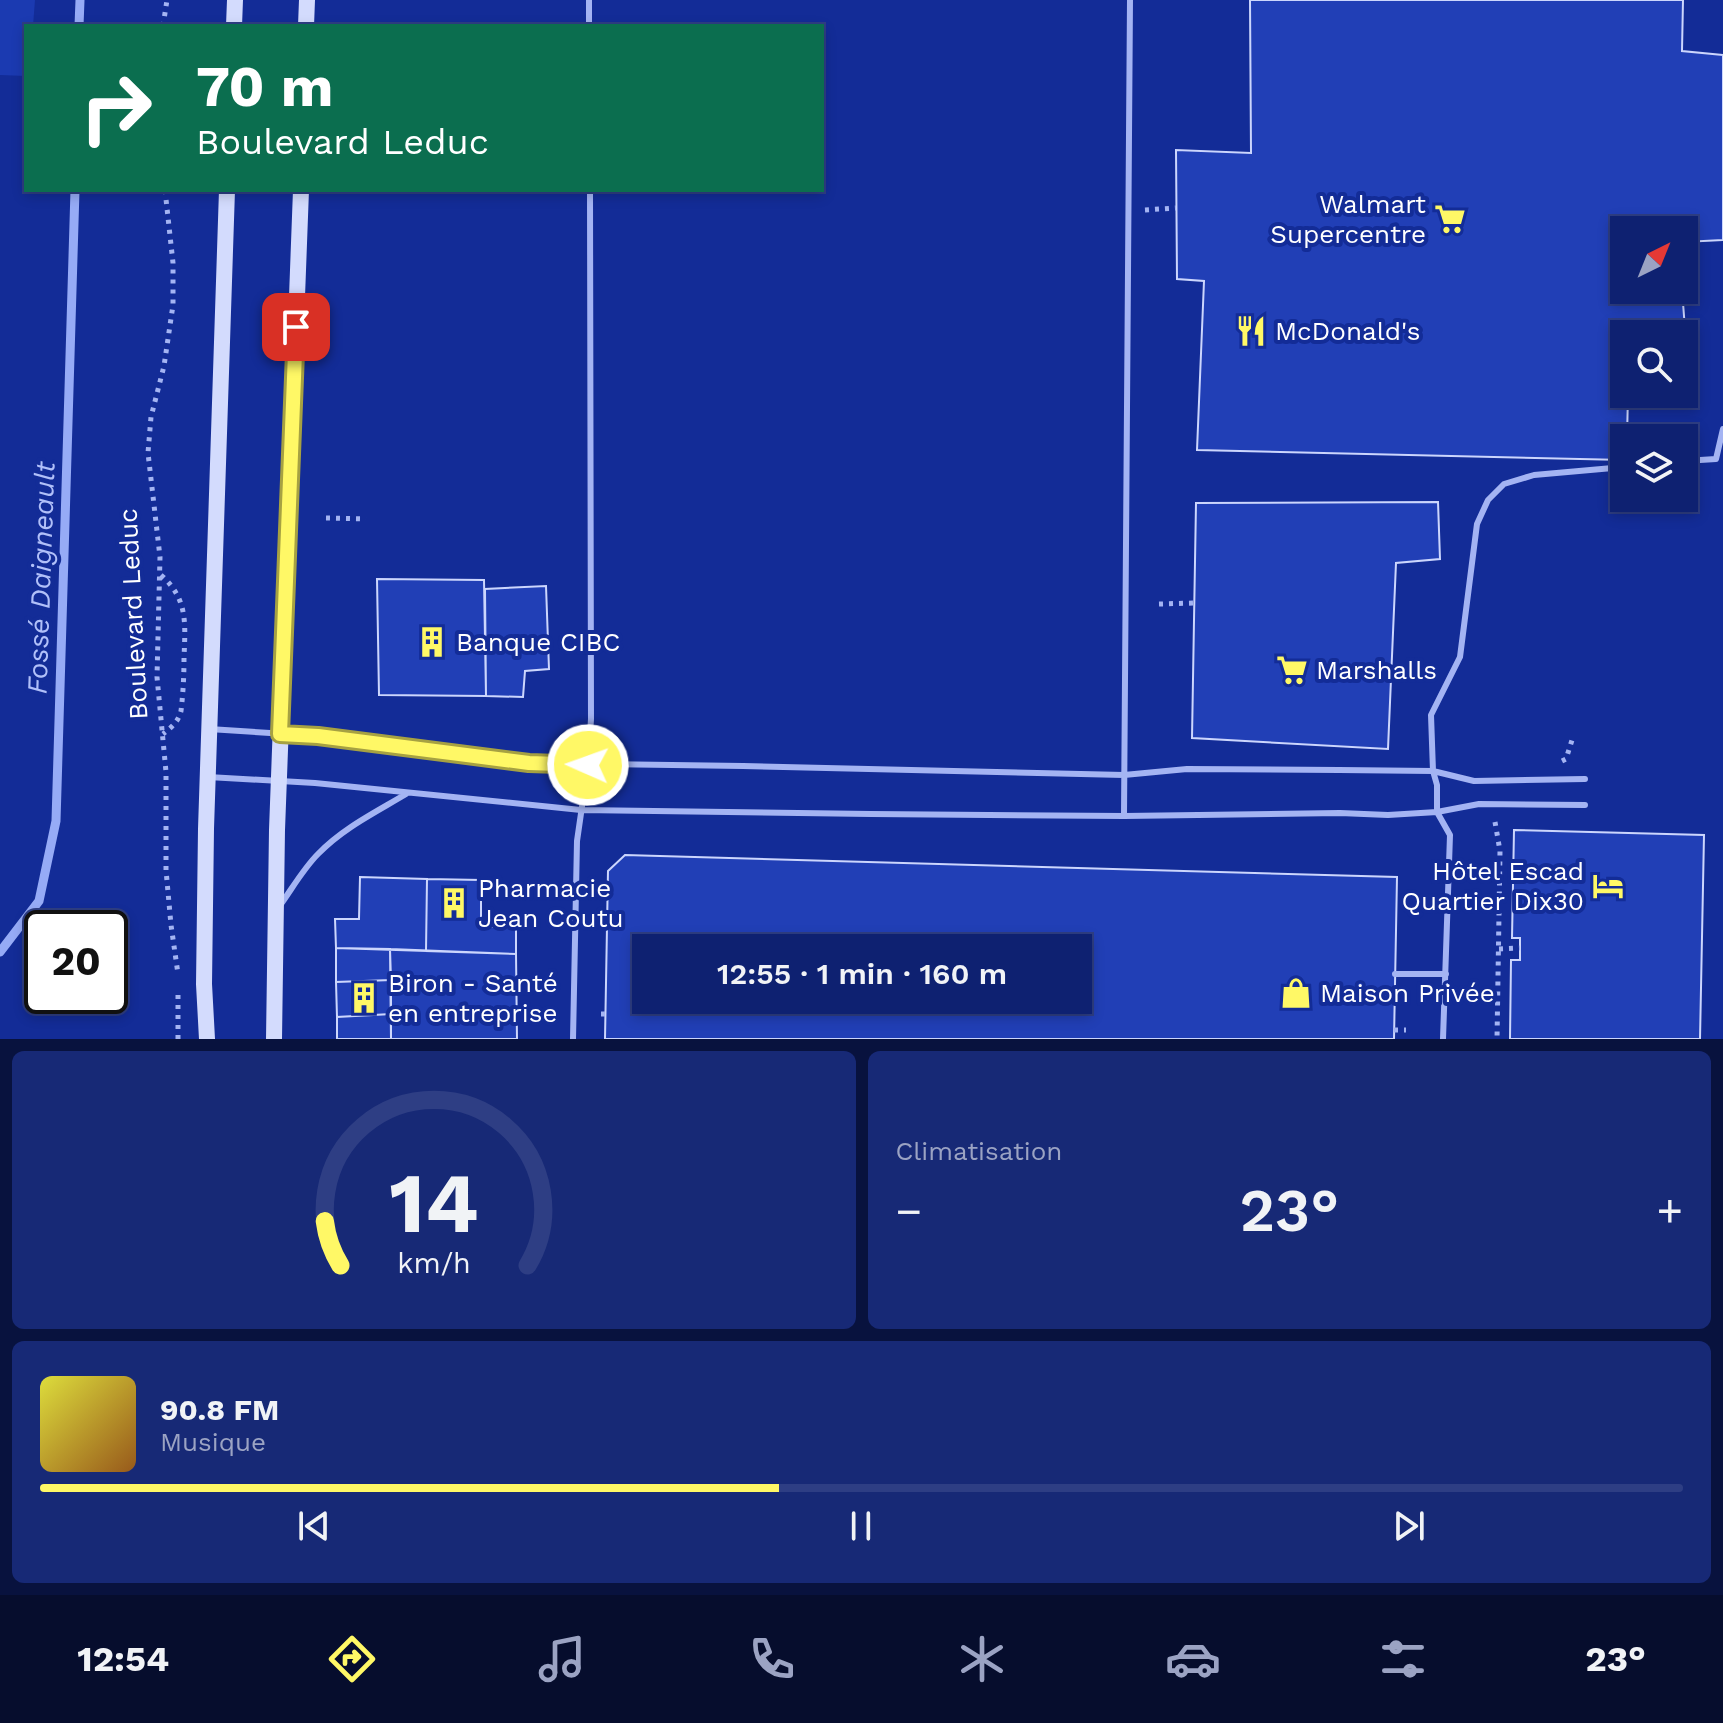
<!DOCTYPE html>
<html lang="fr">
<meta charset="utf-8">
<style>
:root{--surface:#0e2171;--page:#172976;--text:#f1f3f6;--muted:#9ba3c3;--line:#2e3e84;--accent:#fff866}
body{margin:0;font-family:"Work Sans",sans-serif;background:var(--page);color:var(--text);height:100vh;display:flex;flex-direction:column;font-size:30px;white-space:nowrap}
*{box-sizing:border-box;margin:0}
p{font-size:26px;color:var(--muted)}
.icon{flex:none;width:44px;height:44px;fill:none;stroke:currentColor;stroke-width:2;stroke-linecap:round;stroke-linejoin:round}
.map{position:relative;height:1039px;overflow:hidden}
.drawer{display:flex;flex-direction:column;gap:12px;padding:12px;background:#08123e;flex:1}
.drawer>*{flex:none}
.top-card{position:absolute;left:24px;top:24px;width:800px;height:168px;border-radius:0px;box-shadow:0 4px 12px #0003,0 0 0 2px var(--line);background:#0b6e4f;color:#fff;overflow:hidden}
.needle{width:52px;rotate:43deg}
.tools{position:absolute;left:1610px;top:216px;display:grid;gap:16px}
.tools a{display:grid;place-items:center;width:88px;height:88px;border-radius:0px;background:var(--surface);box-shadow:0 4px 12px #0003,0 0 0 2px var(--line);font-size:40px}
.speed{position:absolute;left:24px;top:910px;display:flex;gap:16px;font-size:40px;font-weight:700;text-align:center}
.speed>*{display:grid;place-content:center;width:104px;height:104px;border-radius:50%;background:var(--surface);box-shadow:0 4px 12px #0003,0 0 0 2px var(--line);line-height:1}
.speed .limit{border:4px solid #111;border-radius:12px;background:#fff;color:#111}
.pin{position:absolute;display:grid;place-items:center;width:68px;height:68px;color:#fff;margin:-34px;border-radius:16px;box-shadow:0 4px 12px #0006}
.me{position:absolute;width:88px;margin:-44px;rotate:272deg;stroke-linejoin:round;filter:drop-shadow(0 0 6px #0008)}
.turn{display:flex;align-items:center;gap:28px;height:168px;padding:0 40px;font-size:36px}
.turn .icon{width:104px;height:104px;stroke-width:2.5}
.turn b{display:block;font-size:56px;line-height:68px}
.big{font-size:60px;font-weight:600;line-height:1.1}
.drawer .card{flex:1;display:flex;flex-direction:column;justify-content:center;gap:12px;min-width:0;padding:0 28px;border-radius:12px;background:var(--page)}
.drawer .dial{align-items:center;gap:0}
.dial svg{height:208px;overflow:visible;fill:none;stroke:var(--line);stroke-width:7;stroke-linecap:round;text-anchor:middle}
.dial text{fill:var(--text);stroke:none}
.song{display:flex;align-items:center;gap:24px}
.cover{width:96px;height:96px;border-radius:12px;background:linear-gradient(135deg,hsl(60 70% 55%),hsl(30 70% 35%))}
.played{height:8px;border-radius:4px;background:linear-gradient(90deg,var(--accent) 45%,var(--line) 45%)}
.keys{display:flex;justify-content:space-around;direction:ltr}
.heat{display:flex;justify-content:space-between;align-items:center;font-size:44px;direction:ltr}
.drawer .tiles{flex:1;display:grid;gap:12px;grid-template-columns:1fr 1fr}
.card:last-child{grid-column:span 2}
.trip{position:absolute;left:632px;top:934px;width:460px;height:80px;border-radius:0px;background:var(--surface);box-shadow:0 4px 12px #0003,0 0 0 2px var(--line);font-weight:600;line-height:80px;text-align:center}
.dock{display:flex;height:128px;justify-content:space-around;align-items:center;background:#060d2d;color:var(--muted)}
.dock .icon{width:56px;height:56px}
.dock .selected{color:var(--accent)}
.dock b{font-size:36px;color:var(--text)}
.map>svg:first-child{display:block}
</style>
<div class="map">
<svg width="1723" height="1039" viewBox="0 0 1723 1039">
<rect width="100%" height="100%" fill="#132c97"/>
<path fill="#1b3ab1" d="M0,0H35L33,26H26V76L0,75Z"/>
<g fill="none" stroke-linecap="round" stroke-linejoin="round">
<path stroke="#96abf6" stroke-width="9" d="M79,26L80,0
M0,952L39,901L56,821L75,190"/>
</g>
<path fill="#213fb6" stroke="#ccd6fd" stroke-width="2" fill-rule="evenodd" d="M1250,0H1683L1682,51L1723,55V240L1684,242V230H1624V290H1682L1686,342H1684V334H1624V394H1628L1627,438H1624V460L1197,450L1204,281L1177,279L1176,150L1251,153Z
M1438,502L1440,559L1396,563L1388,749L1192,738L1196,503Z
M377,579L484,580L486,696L379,695Z
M546,586L549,669L525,671L523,697L486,696L485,589Z
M1514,830L1704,835L1700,1039H1510L1511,960H1520V938H1512Z
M625,855L1397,877L1394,1039H605L608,871ZM646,948H1078V1000H646Z
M360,877L427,879L426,951L336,948L335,919H359Z
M427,879L481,880V926L516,928V954L426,951Z
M336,948L390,949L391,980L336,982Z
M390,949L516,954L517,1039H391Z
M391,980V1014L337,1017L336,982Z
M391,1014V1039H337V1017Z"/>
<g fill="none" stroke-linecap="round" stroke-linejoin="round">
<path stroke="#a4b4f3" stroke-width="5" stroke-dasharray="4 6" stroke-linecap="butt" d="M163,26L167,0
M165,190L173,263V305L164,366L151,417L148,453L160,557L157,677L166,772V870L171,925L178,974
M1145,210L1176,208
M326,518L366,519
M161,575C189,600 185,625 184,659C184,677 183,694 181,711C178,722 172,727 163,734
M1159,604L1194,603
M1562,761L1566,759L1572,740
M1495,822L1500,851L1497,1039
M1499,949L1520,948
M601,1014H605
M1394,1030H1406
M178,1039V992"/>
<path stroke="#a4b4f3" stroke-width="6" d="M589,26V0
M1684,461L1716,459L1723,429
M209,729L318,736L529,763L743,766L1124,775L1187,769L1339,770L1433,771L1474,781L1585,779
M208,777L315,783L581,810L871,814L1124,816L1340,813L1388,815L1437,812L1479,804L1585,805
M1124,816L1130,0
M281,904C293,887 304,868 318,854C343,828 376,812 406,794
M1395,974H1446
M573,1039L577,841L588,765L591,719L590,190
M1443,1039L1450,835L1437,812V785L1433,771L1431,715L1460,657L1477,524L1488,500L1504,484L1534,475L1624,467"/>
<path stroke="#d3dbfd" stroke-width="16" d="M234,26L235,0
M306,26L307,0
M207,1039L204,984L206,829L227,190
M274,1039L277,830L301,190"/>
</g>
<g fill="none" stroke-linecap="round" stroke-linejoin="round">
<defs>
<path id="route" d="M296,327L280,734L318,736L529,763L588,765"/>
</defs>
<use href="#route" stroke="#a6a142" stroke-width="20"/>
<use href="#route" stroke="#fff866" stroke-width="14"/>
</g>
<defs>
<symbol id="supermarket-bare" viewBox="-9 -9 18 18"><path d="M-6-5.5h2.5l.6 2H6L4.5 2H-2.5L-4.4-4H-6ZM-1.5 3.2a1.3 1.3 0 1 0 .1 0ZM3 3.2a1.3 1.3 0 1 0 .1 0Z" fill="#fff866" stroke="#132c97" stroke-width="2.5" paint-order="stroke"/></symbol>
<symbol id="restaurant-bare" viewBox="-9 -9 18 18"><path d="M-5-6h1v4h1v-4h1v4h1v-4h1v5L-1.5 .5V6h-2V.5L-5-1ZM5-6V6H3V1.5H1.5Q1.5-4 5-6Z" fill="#fff866" stroke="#132c97" stroke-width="2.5" paint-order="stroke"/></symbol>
<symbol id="building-bare" viewBox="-9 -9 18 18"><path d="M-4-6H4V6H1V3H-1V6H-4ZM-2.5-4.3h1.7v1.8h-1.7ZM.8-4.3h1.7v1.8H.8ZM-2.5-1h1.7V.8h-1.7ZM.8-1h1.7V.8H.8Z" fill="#fff866" stroke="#132c97" stroke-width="2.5" paint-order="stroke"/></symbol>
<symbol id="hotel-bare" viewBox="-9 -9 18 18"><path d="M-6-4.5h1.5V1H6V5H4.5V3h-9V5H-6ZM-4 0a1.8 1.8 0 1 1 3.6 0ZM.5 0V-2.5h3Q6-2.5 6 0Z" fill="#fff866" stroke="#132c97" stroke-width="2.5" paint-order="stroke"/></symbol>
<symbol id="shop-bare" viewBox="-9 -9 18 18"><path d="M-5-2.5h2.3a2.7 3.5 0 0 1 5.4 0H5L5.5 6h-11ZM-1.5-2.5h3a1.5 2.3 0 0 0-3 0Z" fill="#fff866" stroke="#132c97" stroke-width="2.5" paint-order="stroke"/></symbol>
</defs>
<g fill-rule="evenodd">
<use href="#supermarket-bare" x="1428" y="197" width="44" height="44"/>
<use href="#restaurant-bare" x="1229" y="309" width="44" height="44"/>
<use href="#building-bare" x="410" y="620" width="44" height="44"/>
<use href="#supermarket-bare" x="1270" y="648" width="44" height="44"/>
<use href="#hotel-bare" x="1586" y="864" width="44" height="44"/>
<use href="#building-bare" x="432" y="881" width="44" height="44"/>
<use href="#shop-bare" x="1274" y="971" width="44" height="44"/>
<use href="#building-bare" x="342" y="976" width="44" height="44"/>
</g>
<g text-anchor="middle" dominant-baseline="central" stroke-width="8" stroke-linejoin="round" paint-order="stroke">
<g font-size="26" fill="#fff" stroke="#132c97" text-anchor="start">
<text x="1426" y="204" text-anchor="end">Walmart<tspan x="1426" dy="30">Supercentre</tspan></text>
<text x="1275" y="331">McDonald's</text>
<text x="456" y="642">Banque CIBC</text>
<text x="1316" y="670">Marshalls</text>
<text x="1584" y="871" text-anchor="end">Hôtel Escad<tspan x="1584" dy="30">Quartier Dix30</tspan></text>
<text x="478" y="888">Pharmacie<tspan x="478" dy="30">Jean Coutu</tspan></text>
<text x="388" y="983">Biron - Santé<tspan x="388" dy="30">en entreprise</tspan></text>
<text x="1320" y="993">Maison Privée</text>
</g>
<g font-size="26" fill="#fff" stroke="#132c97">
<text transform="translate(133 614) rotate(-93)">Boulevard Leduc</text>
</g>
<g font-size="28" font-style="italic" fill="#b1c0f9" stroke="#132c97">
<text transform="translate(41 578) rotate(-88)">Fossé Daigneault</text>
</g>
</g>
</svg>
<div class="tools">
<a><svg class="needle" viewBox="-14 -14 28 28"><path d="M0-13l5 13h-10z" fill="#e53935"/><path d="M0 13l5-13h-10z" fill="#9ba3c3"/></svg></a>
<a><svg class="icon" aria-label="search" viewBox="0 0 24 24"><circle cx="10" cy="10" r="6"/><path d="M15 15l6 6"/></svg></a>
<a><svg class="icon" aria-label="layers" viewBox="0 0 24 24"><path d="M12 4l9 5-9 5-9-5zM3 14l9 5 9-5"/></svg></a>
</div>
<div class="speed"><div class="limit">20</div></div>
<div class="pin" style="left:296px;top:327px;background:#d93025"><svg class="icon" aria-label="arrive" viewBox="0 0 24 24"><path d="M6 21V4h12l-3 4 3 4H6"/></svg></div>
<svg class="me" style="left:588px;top:765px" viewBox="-20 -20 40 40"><circle r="17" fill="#fff866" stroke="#fff" stroke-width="3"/><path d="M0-11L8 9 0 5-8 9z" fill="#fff"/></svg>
<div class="trip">12:55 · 1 min · 160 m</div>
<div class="top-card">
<div class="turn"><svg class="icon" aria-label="right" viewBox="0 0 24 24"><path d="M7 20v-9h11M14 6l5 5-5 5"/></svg><div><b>70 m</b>Boulevard Leduc</div></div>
</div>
</div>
<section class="drawer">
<div class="tiles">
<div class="card dial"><svg viewBox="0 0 100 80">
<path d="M14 69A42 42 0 1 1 86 69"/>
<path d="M14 69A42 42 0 0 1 8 52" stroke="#fff866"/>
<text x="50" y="56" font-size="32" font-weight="700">14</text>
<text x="50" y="72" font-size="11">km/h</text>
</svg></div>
<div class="card"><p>Climatisation</p>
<div class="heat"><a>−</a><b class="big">23°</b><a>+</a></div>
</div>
<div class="card">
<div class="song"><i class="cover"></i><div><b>90.8 FM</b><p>Musique</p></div></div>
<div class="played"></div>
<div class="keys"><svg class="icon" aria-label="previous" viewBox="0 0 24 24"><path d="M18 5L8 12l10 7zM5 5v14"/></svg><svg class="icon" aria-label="pause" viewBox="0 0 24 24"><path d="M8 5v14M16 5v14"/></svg><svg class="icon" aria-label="next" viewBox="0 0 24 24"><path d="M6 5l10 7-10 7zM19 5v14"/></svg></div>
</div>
</div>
</section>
<nav class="dock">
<b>12:54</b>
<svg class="icon selected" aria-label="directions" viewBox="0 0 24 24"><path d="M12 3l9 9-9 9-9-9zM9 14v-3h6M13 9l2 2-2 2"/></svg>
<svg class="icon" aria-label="music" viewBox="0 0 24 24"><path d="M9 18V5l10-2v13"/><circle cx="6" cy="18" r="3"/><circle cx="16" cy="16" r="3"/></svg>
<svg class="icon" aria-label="phone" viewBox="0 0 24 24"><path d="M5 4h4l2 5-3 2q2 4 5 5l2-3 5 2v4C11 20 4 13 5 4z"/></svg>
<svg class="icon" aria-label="climate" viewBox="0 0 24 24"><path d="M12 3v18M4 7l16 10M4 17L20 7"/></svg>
<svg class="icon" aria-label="car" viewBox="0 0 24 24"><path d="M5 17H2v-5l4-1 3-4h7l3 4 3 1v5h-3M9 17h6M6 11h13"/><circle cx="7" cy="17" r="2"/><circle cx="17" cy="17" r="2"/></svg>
<svg class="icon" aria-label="filters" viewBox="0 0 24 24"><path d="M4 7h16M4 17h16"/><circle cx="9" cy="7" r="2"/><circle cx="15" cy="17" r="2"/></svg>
<b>23°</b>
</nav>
